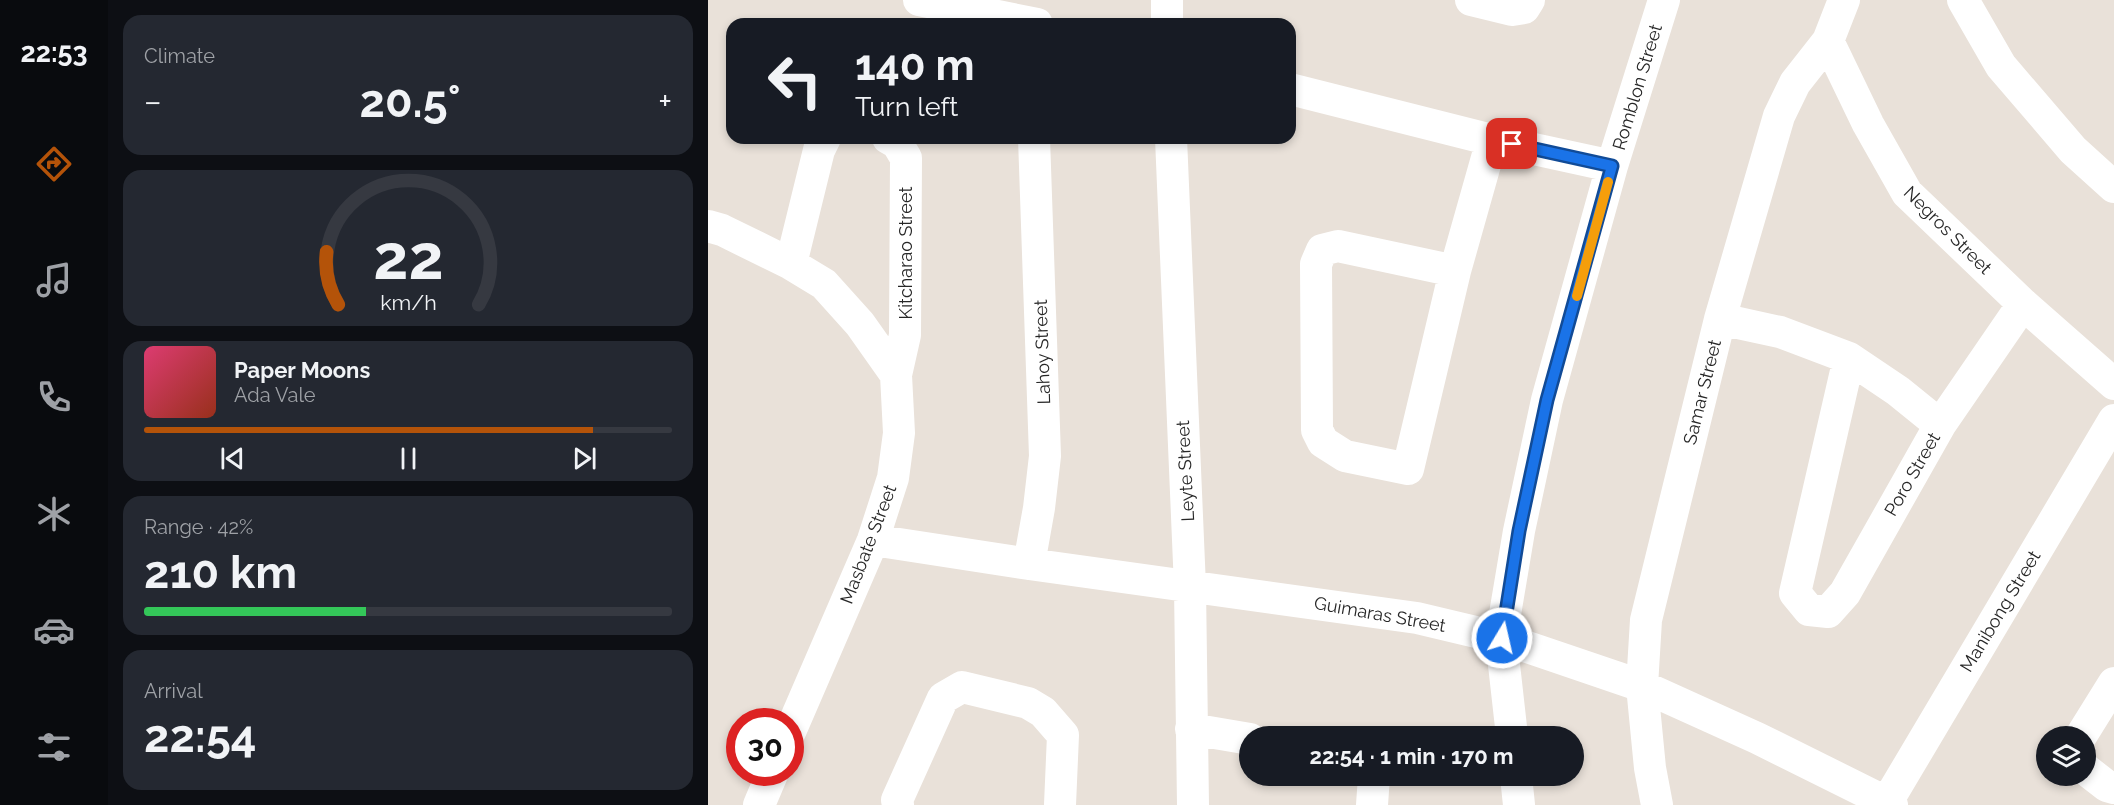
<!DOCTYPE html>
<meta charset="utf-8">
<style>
:root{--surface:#171b24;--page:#242831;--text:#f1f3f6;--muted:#9ea1a6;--line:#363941;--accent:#b45309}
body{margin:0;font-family:Raleway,sans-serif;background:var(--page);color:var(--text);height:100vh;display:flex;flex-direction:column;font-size:22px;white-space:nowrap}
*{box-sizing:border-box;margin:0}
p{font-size:20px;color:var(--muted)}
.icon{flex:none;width:33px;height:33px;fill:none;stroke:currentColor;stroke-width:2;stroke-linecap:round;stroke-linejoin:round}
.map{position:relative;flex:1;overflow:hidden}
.drawer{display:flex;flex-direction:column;gap:15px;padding:15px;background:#0d0f14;width:600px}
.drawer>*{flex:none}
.top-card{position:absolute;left:18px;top:18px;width:570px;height:126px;border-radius:18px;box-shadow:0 3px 9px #0003;background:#171b24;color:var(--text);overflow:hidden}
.buttons{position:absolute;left:1328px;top:726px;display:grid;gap:12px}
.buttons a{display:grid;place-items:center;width:60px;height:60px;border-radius:50%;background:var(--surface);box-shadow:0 3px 9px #0003;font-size:30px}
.speed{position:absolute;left:18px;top:708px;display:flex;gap:12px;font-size:30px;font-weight:700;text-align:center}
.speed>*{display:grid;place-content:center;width:78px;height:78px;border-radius:50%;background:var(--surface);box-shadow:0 3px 9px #0003;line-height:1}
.speed .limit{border:9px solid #d22;background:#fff;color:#111}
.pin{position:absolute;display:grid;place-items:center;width:51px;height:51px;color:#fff;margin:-26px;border-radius:12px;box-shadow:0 3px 9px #0006}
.me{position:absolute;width:66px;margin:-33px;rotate:9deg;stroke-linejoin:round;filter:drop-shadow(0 0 4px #0008)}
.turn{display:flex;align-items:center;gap:21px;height:126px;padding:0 30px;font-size:27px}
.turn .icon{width:78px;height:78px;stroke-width:2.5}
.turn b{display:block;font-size:42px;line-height:51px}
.big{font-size:45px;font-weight:700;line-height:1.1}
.drawer .widget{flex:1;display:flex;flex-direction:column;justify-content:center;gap:9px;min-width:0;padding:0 21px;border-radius:18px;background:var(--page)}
.drawer .dial{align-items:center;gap:0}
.dial svg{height:156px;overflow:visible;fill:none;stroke:var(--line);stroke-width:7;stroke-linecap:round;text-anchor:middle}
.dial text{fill:var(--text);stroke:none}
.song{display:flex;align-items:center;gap:18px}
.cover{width:72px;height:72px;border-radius:9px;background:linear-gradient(135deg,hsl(340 70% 55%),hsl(10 70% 35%))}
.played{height:6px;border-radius:3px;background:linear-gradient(90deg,var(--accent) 85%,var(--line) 85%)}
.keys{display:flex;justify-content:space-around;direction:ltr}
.heat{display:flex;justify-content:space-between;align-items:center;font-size:33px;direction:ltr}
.charge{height:9px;border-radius:4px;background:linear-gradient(90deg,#34c759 42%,var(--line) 0)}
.trip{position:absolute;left:531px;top:726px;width:345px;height:60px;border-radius:30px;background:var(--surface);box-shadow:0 3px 9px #0003;font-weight:700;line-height:60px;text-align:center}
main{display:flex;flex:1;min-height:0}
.menu{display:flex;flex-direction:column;width:108px;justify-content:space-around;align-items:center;background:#090b0e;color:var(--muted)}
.menu .icon{width:42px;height:42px}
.menu .on{color:var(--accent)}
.menu b{font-size:27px;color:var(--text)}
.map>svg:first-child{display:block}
</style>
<main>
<nav class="menu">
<b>22:53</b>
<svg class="icon on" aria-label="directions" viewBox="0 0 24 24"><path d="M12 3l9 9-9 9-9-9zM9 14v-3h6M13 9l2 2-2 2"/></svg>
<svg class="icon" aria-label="music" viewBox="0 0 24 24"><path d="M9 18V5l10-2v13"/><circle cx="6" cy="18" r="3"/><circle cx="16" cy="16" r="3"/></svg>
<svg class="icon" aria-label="phone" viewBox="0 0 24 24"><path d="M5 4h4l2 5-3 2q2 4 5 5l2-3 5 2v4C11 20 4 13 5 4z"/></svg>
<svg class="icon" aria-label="climate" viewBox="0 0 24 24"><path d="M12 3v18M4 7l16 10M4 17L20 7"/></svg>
<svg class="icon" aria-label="car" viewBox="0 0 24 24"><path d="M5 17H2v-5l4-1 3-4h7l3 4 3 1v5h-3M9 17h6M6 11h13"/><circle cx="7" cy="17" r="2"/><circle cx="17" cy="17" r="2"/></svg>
<svg class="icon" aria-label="filters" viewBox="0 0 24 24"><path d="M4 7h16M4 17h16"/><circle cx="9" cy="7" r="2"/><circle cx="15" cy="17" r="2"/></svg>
</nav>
<section class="drawer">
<div class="widget"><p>Climate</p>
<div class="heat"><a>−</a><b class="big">20.5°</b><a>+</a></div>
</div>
<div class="widget dial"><svg viewBox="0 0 100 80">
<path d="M14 69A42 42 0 1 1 86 69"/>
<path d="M14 69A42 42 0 0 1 8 42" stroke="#b45309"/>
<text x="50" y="56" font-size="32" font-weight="700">22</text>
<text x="50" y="72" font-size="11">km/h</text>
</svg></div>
<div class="widget">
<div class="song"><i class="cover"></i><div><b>Paper Moons</b><p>Ada Vale</p></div></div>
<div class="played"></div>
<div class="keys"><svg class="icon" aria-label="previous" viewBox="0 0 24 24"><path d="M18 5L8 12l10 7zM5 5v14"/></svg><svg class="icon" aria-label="pause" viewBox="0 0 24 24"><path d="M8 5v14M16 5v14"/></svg><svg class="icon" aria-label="next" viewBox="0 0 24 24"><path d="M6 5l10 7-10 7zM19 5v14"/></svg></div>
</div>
<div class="widget"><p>Range · 42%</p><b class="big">210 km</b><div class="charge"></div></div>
<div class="widget"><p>Arrival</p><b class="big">22:54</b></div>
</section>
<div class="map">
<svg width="1406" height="805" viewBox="0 0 1406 805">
<rect width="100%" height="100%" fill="#e9e1d9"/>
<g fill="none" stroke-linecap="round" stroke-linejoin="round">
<path stroke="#fff" stroke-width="32" d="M211,0L329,24
M459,0V24
M763,0L804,10L816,8L821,0
M1255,0L1293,66L1365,150L1406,187
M1120,41L1160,124L1199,193L1315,304L1406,384
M582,89L784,140L904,166
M180,138L189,143L198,158L197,335L188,375
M463,138L482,587L485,805
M0,226L14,230L83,264L116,284L152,324L188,375L191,433L185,478L165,540L82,732
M83,264L111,150L117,138
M747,271L630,246L614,250L608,264L609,430L615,442L637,456L700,469L747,271L784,140
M1012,319L1072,332L1141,358L1190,391L1232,425
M1141,358L1087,593L1101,610L1120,612L1137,593L1232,425L1315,304
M165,540L321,564L709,618L793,638L934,686L1049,738L1184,805
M321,564L331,508L337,456L326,138
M483,729L542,739
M804,736L793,638L811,531L839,400L904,166L956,0
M1373,736L1406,683
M1377,769L1399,786L1406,788
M808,776L811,805
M1179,802L1406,420
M51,805L65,772
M190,805L189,800L235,698L254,687L320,703L335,712L355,735L352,805
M664,805L666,776
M949,805L942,768L934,686L938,620L1012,319L1071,116L1087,83L1120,41L1136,0"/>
</g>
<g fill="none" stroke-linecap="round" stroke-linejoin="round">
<defs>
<path id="route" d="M794,638L811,531L839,400L904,166L804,144"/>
</defs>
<use href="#route" stroke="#114b97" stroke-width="15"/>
<use href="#route" stroke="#1a73e8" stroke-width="10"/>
<path stroke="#f59e0b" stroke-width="10" d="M869,296L900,182"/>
</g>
<g text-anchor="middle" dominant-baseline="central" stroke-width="4.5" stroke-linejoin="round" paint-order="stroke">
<g font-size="18" fill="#272727" stroke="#fff">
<text transform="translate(929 87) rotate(-73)">Romblon Street</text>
<text transform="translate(1240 230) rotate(45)">Negros Street</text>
<text transform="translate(197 253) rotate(-90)">Kitcharao Street</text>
<text transform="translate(334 352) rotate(-92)">Lahoy Street</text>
<text transform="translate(994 392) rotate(-76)">Samar Street</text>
<text transform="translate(477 471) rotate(-93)">Leyte Street</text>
<text transform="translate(1204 474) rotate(-60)">Poro Street</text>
<text transform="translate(160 544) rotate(-69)">Masbate Street</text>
<text transform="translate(1292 611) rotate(-59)">Manibong Street</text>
<text transform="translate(672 614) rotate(10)">Guimaras Street</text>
</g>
</g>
</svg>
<div class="buttons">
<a><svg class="icon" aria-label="layers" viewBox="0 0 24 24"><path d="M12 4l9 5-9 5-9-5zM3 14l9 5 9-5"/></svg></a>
</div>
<div class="speed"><div class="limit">30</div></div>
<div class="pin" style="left:804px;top:144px;background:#d93025"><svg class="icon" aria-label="arrive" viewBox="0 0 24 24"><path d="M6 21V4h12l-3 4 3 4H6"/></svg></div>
<svg class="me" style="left:794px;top:638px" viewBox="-20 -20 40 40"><circle r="17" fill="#1a73e8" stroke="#fff" stroke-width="3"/><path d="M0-11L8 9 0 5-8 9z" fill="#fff"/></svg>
<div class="trip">22:54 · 1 min · 170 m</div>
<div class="top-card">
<div class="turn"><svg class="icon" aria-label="left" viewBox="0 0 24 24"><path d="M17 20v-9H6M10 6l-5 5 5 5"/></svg><div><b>140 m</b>Turn left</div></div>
</div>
</div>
</main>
